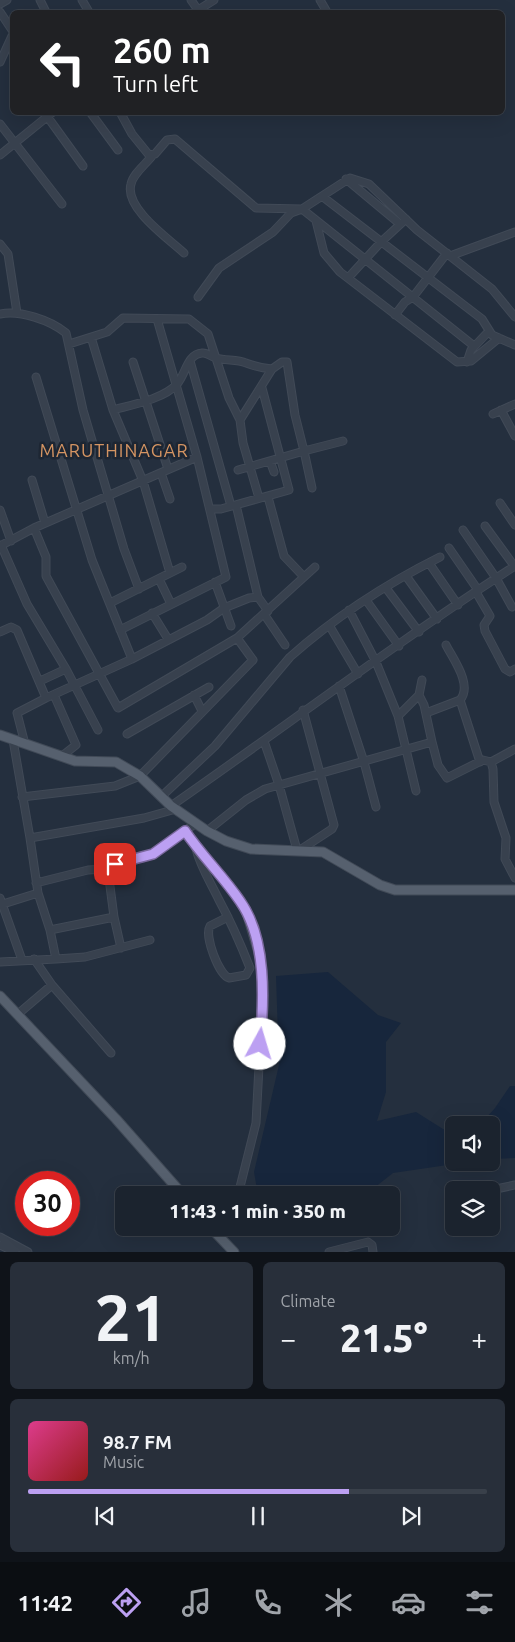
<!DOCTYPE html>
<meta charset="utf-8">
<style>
:root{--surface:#1b232e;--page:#282f3a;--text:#f1f3f6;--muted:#a0a4aa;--line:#39404a;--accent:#bca0f2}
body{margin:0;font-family:Ubuntu,sans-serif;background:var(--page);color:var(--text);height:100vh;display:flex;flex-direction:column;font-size:19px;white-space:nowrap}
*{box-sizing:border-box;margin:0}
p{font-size:16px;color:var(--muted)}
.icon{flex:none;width:28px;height:28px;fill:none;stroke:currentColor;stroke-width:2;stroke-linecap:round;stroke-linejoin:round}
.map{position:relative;height:1252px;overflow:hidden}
.drawer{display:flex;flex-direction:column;gap:10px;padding:10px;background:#0f1319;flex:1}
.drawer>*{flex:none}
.top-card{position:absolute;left:10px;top:10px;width:495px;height:105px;border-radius:8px;box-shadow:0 5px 20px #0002,0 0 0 1px var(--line);background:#202124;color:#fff;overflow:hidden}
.controls{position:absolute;left:445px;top:1116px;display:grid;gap:10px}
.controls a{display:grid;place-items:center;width:55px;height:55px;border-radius:8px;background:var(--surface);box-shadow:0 5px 20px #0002,0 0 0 1px var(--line);font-size:25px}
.speed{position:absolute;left:15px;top:1171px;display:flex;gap:10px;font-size:25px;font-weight:700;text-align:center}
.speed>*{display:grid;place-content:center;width:65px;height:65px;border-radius:50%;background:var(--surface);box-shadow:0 5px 20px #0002,0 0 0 1px var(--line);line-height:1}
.speed .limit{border:8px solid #d22;background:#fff;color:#111}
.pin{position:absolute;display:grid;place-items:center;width:42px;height:42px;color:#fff;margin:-21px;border-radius:10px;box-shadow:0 2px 8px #0006}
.me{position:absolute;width:55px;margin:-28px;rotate:6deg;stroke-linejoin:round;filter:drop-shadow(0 0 4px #0008)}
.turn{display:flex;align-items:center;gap:18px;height:105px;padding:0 20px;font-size:22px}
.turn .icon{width:65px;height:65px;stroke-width:2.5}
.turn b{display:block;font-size:35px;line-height:42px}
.big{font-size:38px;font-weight:800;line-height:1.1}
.drawer .card{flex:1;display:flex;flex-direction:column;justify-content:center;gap:8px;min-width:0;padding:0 18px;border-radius:8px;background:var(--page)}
.drawer .dial{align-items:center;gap:0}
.dial b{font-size:65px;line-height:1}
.song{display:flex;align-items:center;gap:15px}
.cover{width:60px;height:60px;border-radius:8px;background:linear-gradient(135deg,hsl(330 70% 55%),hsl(0 70% 35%))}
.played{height:5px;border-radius:2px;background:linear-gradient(90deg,var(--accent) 70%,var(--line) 70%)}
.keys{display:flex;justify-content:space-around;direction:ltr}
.heat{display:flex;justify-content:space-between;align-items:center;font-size:28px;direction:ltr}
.drawer .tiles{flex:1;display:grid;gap:10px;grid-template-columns:1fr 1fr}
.card:last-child{grid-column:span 2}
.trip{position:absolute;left:115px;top:1186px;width:285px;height:50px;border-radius:8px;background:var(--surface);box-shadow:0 5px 20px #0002,0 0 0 1px var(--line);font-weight:800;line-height:50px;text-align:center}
.tabs{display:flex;height:80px;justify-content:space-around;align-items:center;background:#0b0e12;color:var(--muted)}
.tabs .icon{width:35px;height:35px}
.tabs .current{color:var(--accent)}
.tabs b{font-size:22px;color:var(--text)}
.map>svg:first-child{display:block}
</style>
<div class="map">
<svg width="515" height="1252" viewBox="0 0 515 1252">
<rect width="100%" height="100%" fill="#242f3e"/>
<path fill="#17263c" d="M328,972L378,1015L401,1023L386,1042V1092L377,1121L416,1112L443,1129H454V1162L461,1163L393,1173L365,1195H258L254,1172L279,1065L276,976Z
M510,1086H515V1158L491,1159V1125H480L495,1108Z"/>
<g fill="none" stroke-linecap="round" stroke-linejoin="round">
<defs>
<path id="minor" d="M40,0L46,12
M82,0L89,12
M191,0L198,10
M320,0L327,12
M0,4L7,0
M0,12L12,30
M195,12L214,0
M0,62L12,36
M44,112L83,166
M90,112L118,150
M120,112L132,134L149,155L155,154L167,140L175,139L256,208L302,209L474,346
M0,124L62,204
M0,155L53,112
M152,156C145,165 133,174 131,184C124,208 169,239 184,253
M346,179L400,224
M323,197L482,319L492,335L515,345
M316,221L324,253L340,272L457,362L471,361L499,338
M0,244L8,254L17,313
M450,256L515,232
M348,278L381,242L406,219
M198,297L219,268L273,232L291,213L302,209L350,178L369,184L417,230L492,289L515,317
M0,314C20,310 50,320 66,333L83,410L124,549L139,589
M395,315L405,302L413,297L447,253
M157,319L197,457
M91,337L113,410L143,481L170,573
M69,344L107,332L123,318L189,319L208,334L229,398L240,420L243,443L259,498
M190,361L231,506
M133,362L168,469
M467,362L471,350L489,331
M36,377L92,560L132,659
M113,410C131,405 164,399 177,384C186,374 187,354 202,353C207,352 211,357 216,358C226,361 237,359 246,363C259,367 258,368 272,369
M501,410L515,436
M493,414L515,404
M270,461L274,472
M238,470L304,451L295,415L287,362H282L272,369L240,420
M161,473L170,499
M32,480L45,523
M312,488L304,451L343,441
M268,497L284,556L304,577
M500,503L515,525
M236,505L258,597
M211,509H221L289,490L262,388
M0,510L11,541
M485,526L515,567
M463,530L496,578L512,607
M1,545L27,604L66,669L98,730
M0,546L34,528L197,457L226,577L120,630
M449,548L478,590
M429,563L458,605
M406,576L437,619
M159,579L171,604
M215,582L231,626
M386,588L419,632
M476,592L490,616L484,625L485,631L505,669L510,672L515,669
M366,600L399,646
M110,603L182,567
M152,613L168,639
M264,614L285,645
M329,625L358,674
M0,632L11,627L17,630L46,698L132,659L207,620L224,608L249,598L258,597L268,611
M237,638L315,567
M40,681L66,669
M339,686L364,762L376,807
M54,695L76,745L62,756
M194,695L202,711
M419,695L422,680
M460,700L480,762
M426,713L460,700C473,685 453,659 446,645
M398,716L416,791
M127,734L209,687
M13,740L30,838
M264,741L279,785L297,850
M432,742L438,765L447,778L483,760L491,762L493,769L494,802L506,838L505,859L515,878
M25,744L17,713L46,698
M491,762L515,749
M162,796L215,746L290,657C335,617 386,584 440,557
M22,797L115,786L140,776L253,660L237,638L118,708L46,576V557L34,528
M171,806C286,726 398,641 515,566
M185,831L244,906L260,960L263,991L256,1123L238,1195
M207,831L246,800L265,789L432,742L424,705L419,695L398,716L376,662L349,610
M196,849C201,868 211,883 219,900C231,922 241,945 250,968L246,975L229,978C219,975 204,936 210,926L228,917
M300,850L332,829L334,825L303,710
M107,870L120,862L153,854L196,823
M36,883L88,870L105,869L108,871L114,917L50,930
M0,898L22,960
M0,905L38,893L30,838L144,818L176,809
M114,917L121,948
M34,959L52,985L111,1053
M56,959L85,957L150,940
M0,962L56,959L50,930L38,893
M18,1014L52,985
M491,1190L515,1185
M0,1237L28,1252
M0,1245L15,1252
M329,1252L368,1242L372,1245L373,1252"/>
<path id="major" d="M0,735L75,761L116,762L140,776L171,806L207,831L226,841L251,849L323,852L380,885L395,890H515
M0,996L116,1119L183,1195
M211,1228L234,1252"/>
</defs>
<use href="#minor" stroke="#414a57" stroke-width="9"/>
<use href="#major" stroke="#414a57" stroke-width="11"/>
<use href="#minor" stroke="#38414e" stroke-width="7"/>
<use href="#major" stroke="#56606e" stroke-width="9"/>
</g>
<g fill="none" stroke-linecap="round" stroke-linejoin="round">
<defs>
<path id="route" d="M115,864L153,854L185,831C202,856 223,876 240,901C267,939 264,1001 260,1044"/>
</defs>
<use href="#route" stroke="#7a689d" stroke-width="12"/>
<use href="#route" stroke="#bca0f2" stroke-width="9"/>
</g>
<g text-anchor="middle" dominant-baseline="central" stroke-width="5" stroke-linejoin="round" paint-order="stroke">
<g font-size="18" letter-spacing="1" fill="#d59563" stroke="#1d2633">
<text x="114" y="450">MARUTHINAGAR</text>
</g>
</g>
</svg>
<div class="controls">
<a><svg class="icon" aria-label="sound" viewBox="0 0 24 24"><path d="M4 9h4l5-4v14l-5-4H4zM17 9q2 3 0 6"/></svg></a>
<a><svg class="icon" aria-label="layers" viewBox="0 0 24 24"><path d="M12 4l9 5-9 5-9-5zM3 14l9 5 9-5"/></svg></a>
</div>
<div class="speed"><div class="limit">30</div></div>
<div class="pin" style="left:115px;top:864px;background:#d93025"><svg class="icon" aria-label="arrive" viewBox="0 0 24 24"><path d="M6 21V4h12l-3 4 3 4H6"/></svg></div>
<svg class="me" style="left:260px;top:1044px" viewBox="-20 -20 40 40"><circle r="19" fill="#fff"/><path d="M0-13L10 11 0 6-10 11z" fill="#bca0f2"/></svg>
<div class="trip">11:43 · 1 min · 350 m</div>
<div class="top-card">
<div class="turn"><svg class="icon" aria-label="left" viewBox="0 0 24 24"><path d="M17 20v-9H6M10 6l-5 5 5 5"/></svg><div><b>260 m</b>Turn left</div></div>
</div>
</div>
<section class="drawer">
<div class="tiles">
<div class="card dial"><b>21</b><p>km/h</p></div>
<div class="card"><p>Climate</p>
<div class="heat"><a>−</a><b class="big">21.5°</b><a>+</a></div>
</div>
<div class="card">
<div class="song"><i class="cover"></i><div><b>98.7 FM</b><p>Music</p></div></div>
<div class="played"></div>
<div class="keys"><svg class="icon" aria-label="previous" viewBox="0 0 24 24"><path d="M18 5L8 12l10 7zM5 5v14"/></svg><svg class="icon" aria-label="pause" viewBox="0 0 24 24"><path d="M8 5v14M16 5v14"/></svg><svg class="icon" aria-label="next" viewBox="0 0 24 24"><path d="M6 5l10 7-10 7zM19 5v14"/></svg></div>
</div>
</div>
</section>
<nav class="tabs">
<b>11:42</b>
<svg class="icon current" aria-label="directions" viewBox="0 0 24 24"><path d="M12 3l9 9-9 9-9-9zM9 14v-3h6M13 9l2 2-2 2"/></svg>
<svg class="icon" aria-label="music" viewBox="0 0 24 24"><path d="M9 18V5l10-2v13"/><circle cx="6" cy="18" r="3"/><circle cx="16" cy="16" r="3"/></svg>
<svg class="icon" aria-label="phone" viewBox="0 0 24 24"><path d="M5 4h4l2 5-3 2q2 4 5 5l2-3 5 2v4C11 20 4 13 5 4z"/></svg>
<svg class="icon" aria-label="climate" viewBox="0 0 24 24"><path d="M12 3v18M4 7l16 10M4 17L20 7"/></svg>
<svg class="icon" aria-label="car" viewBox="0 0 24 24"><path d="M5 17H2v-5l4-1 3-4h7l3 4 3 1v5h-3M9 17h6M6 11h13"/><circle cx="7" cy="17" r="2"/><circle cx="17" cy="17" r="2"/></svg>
<svg class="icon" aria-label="filters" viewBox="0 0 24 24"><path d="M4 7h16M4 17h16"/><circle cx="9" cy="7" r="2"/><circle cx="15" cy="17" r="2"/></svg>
</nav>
